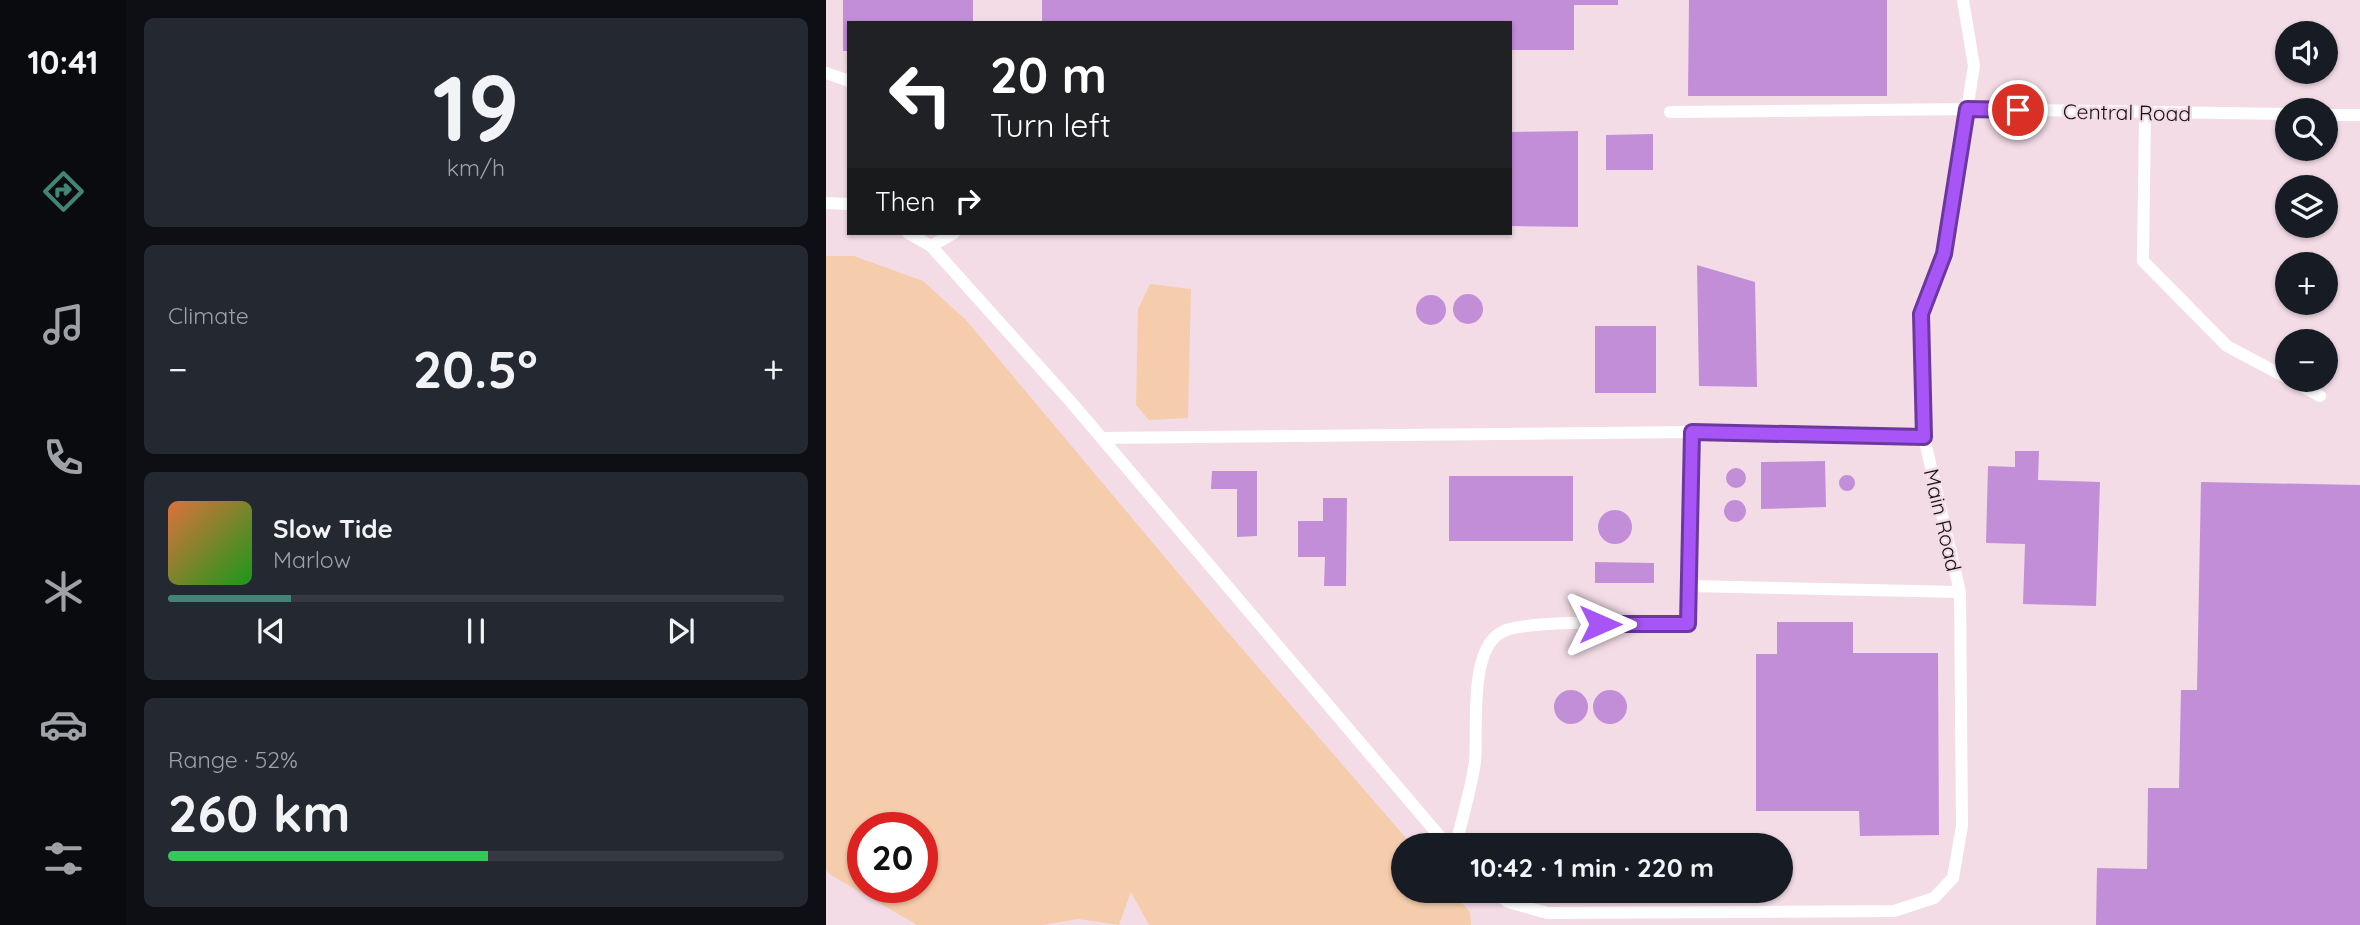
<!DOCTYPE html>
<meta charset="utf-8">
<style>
:root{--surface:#171b24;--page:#242831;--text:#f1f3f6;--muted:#9ea1a6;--line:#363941;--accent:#428475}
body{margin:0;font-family:Quicksand,sans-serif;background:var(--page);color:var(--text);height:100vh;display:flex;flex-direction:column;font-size:26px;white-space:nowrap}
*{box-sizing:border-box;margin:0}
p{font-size:23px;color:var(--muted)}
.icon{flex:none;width:38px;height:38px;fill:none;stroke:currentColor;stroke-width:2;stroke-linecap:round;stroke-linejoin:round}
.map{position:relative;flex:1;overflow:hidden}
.panel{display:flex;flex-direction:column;gap:18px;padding:18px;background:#0d0f14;width:700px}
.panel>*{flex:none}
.banner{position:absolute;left:21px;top:21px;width:665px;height:214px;border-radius:0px;box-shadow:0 2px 5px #0004;background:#202124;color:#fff;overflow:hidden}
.fabs{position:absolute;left:1449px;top:21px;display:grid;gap:14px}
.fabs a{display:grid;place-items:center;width:63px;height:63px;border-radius:50%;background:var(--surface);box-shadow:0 2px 5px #0004;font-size:35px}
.speed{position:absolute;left:21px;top:812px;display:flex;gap:14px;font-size:35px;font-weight:700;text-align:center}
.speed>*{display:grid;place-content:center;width:91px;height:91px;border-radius:50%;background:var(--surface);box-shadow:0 2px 5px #0004;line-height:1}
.speed .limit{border:10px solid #d22;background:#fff;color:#111}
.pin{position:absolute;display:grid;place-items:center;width:60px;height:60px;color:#fff;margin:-30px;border:4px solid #fff;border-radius:50%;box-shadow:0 2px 7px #0007}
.me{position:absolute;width:77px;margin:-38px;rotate:90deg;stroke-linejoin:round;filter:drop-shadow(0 0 5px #0008)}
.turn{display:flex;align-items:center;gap:24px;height:147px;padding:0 28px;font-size:32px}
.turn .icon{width:91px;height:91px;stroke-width:2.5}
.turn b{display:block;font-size:49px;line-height:60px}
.then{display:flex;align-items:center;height:66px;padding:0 28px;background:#0003;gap:14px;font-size:26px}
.big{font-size:52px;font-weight:800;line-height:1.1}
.panel .tile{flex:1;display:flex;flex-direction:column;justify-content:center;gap:10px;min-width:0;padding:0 24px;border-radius:10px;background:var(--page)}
.panel .dial{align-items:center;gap:0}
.dial b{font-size:91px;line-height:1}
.song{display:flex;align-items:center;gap:21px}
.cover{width:84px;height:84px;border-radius:10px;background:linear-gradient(135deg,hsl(20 70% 55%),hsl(120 70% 35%))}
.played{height:7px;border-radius:4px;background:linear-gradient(90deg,var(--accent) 20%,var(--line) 20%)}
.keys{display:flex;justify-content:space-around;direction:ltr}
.heat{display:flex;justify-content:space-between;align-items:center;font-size:38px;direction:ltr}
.charge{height:10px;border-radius:5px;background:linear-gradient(90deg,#34c759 52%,var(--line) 0)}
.trip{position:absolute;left:565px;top:833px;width:402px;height:70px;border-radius:35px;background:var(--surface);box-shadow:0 2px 5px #0004;font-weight:800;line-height:70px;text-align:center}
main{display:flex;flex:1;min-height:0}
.dock{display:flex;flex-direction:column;width:126px;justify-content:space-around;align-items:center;background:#090b0e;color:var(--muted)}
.dock .icon{width:49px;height:49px}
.dock .active{color:var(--accent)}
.dock b{font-size:32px;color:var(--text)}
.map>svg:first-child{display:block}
</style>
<main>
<nav class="dock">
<b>10:41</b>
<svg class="icon active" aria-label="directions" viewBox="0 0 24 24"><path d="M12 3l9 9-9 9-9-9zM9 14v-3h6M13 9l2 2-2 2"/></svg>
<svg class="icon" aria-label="music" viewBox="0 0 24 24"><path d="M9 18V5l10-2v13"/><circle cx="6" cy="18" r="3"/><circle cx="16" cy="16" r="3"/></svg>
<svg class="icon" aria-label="phone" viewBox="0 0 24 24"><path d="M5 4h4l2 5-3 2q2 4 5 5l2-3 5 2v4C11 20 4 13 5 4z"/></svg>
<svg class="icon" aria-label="climate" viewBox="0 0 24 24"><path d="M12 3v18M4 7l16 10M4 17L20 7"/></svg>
<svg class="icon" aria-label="car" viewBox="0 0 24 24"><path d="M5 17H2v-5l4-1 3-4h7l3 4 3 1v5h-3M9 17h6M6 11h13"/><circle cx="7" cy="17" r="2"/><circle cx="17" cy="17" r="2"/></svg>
<svg class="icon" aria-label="filters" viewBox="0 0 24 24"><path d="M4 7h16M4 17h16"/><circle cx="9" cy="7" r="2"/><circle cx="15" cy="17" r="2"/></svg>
</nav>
<section class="panel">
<div class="tile dial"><b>19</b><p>km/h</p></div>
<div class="tile"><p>Climate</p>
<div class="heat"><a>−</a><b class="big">20.5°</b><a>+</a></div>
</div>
<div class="tile">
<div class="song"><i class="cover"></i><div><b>Slow Tide</b><p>Marlow</p></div></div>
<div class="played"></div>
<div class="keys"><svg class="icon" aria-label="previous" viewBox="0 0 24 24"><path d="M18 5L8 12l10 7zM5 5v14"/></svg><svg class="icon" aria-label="pause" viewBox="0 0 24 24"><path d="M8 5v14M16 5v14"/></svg><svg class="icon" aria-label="next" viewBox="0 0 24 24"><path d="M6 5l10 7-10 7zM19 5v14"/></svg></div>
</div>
<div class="tile"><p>Range · 52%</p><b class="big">260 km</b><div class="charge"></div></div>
</section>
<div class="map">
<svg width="1534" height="925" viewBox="0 0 1534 925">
<rect width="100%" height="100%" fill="#f3dce6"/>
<path fill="#f6cdac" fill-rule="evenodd" d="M0,256H28L97,281L140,320L399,629L586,845H578V891H625L644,912L645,925H323L305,892L293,925L252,919L217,925H91L3,874L0,870ZM37,828H96V887H37Z
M324,284L365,289L362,418L323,420L310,405L312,309Z"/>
<path fill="#c38ed8" d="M17,0H147V23H23V51H17Z
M216,0H792V5H748V50H684V23H216Z
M863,0H1061V96H862Z
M752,131V227L684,226V132Z
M827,134V170H780V135Z
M871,265L929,282L931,387L873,386Z
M627 309a15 15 0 1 1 30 0a15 15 0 1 1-30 0Z
M590 310a15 15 0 1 1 30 0a15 15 0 1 1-30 0Z
M769,326H830V393H769Z
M1189,451H1213L1212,480L1274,482L1270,606L1197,604L1199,544L1160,543L1162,466L1189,467Z
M999,461L1000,507L935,509V462Z
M900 478a10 10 0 1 1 20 0a10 10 0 1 1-20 0Z
M386,471H431V536L411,537V489H385Z
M1013 483a8 8 0 1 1 16 0a8 8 0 1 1-16 0Z
M623,476H747V541H623Z
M1375,482L1534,485V925H1270L1271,868L1321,869L1322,788H1353L1355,690H1371Z
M497,498H521L520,586H498L499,557H472V521H497Z
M898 511a11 11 0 1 1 22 0a11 11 0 1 1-22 0Z
M772 527a17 17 0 1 1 34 0a17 17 0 1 1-34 0Z
M769,562L828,563V583H769Z
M951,622H1027V653H1112L1113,835L1034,836L1033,811H930V654H951Z
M728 707a17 17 0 1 1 34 0a17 17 0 1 1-34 0Z
M767 707a17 17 0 1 1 34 0a17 17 0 1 1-34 0Z"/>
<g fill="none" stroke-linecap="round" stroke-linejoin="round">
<path stroke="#fff" stroke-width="12" d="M0,73L23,81
M844,112L1141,109L1461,114
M1319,112L1317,261L1401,346L1461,378
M1500,115H1534
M0,203L23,204
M82,233L105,246L245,402L621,845
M105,246L128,233
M1464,380L1494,396
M275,438L866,432
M863,586L1134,592
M630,845C636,818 645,790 649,762C652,730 642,649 676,632C703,618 825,624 862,624L866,432L1098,437
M667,891L682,902L721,913L1068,911L1108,898L1127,878L1136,826L1134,592L1098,437L1095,314L1118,254L1148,66L1137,0"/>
</g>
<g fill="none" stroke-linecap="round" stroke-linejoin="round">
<defs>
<path id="route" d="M774,624H862L866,432L1098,437L1095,314L1118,254L1141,109L1192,110"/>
</defs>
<use href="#route" stroke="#6d37a1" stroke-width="18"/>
<use href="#route" stroke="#a855f7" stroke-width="12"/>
</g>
<g text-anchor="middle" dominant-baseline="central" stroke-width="5" stroke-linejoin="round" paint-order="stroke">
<g font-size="21" fill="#160f12" stroke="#f3dce6">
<text transform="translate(1301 112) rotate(1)">Central Road</text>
<text transform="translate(1117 520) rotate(77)">Main Road</text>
</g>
</g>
</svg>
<div class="fabs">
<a><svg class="icon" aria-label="sound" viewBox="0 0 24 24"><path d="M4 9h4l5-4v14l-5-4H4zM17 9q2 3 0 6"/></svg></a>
<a><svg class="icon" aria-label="search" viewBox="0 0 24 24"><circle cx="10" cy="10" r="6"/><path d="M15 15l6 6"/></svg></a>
<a><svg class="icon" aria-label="layers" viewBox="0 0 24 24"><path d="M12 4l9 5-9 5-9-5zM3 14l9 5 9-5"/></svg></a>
<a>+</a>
<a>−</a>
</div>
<div class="speed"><div class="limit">20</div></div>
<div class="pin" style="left:1192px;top:110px;background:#d93025"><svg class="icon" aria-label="arrive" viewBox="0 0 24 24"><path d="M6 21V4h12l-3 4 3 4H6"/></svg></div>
<svg class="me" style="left:774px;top:624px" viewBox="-20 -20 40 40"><path d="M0-17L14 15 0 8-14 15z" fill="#a855f7" stroke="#fff" stroke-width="4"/></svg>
<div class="trip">10:42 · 1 min · 220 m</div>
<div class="banner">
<div class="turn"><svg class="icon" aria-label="left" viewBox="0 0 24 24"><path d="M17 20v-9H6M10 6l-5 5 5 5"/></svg><div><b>20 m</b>Turn left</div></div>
<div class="then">Then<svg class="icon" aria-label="right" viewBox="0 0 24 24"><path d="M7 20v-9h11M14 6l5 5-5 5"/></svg></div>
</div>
</div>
</main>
